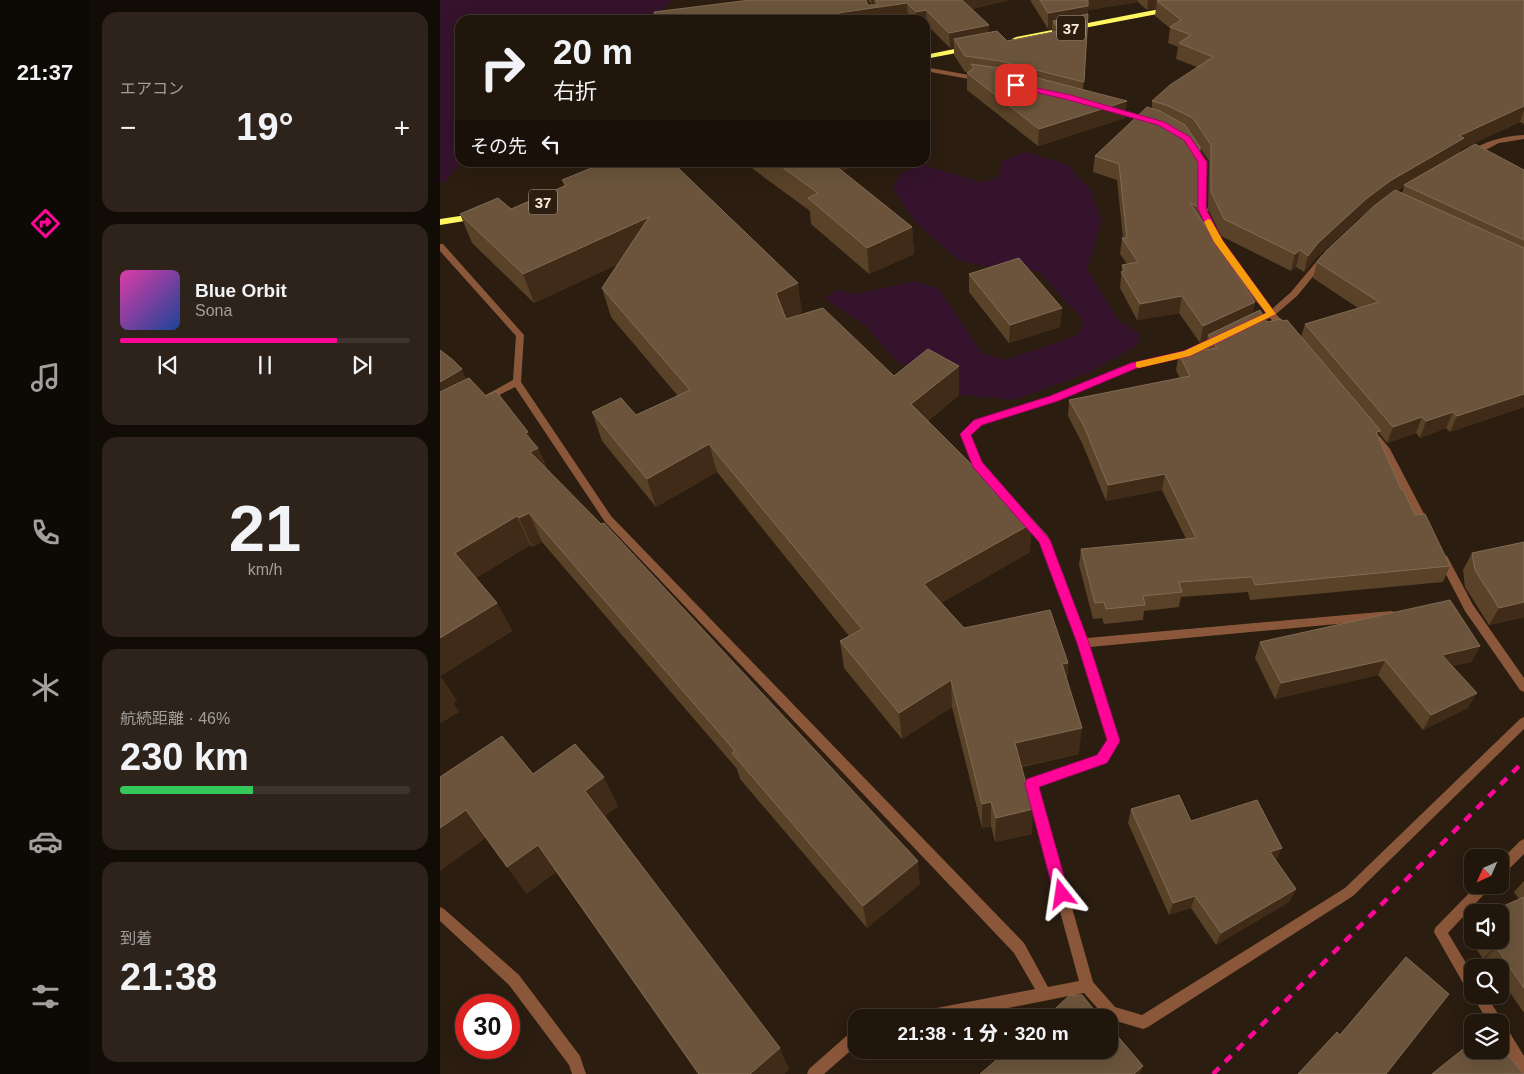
<!DOCTYPE html>
<html lang="ja">
<meta charset="utf-8">
<style>
:root{--surface:#20160c;--page:#2d231a;--text:#f1f3f6;--muted:#a29f9d;--line:#3d352d;--accent:#ff0698}
body{margin:0;font-family:Helvetica,"Noto Sans JP",sans-serif;background:var(--page);color:var(--text);height:100vh;display:flex;flex-direction:column;font-size:19px;white-space:nowrap}
*{box-sizing:border-box;margin:0}
p{font-size:16px;color:var(--muted)}
.icon{flex:none;width:28px;height:28px;fill:none;stroke:currentColor;stroke-width:2;stroke-linecap:round;stroke-linejoin:round}
.map{position:relative;flex:1;overflow:hidden}
.side{display:flex;flex-direction:column;gap:12px;padding:12px;background:#120c07;width:350px}
.side>*{flex:none}
.top-card{position:absolute;left:15px;top:15px;width:475px;height:152px;border-radius:15px;box-shadow:0 5px 20px #0002,0 0 0 1px var(--line);background:#20160c;color:var(--text);overflow:hidden}
.needle{width:32px;rotate:225deg}
.fabs{position:absolute;left:1024px;top:849px;display:grid;gap:10px}
.fabs a{display:grid;place-items:center;width:45px;height:45px;border-radius:10px;background:var(--surface);box-shadow:0 5px 20px #0002,0 0 0 1px var(--line);font-size:25px}
.speed{position:absolute;left:15px;top:994px;display:flex;gap:10px;font-size:25px;font-weight:700;text-align:center}
.speed>*{display:grid;place-content:center;width:65px;height:65px;border-radius:50%;background:var(--surface);box-shadow:0 5px 20px #0002,0 0 0 1px var(--line);line-height:1}
.speed .limit{border:8px solid #d22;background:#fff;color:#111}
.pin{position:absolute;display:grid;place-items:center;width:42px;height:42px;color:#fff;margin:-21px;border-radius:10px;box-shadow:0 2px 8px #0006}
.me{position:absolute;width:55px;margin:-28px;rotate:345deg;stroke-linejoin:round;filter:drop-shadow(0 0 4px #0008)}
.turn{display:flex;align-items:center;gap:18px;height:105px;padding:0 15px;font-size:22px}
.turn .icon{width:65px;height:65px;stroke-width:2.5}
.turn b{display:block;font-size:35px;line-height:42px}
.then{display:flex;align-items:center;height:48px;padding:0 15px;background:#0003;gap:10px;font-size:19px}
.big{font-size:38px;font-weight:800;line-height:1.1}
.side .widget{flex:1;display:flex;flex-direction:column;justify-content:center;gap:8px;min-width:0;padding:0 18px;border-radius:15px;background:var(--page)}
.side .dial{align-items:center;gap:0}
.dial b{font-size:65px;line-height:1}
.song{display:flex;align-items:center;gap:15px}
.cover{width:60px;height:60px;border-radius:8px;background:linear-gradient(135deg,hsl(320 70% 55%),hsl(220 70% 35%))}
.played{height:5px;border-radius:2px;background:linear-gradient(90deg,var(--accent) 75%,var(--line) 75%)}
.keys{display:flex;justify-content:space-around;direction:ltr}
.heat{display:flex;justify-content:space-between;align-items:center;font-size:28px;direction:ltr}
.charge{height:8px;border-radius:4px;background:linear-gradient(90deg,#34c759 46%,var(--line) 0)}
.trip{position:absolute;left:408px;top:1009px;width:270px;height:50px;border-radius:15px;background:var(--surface);box-shadow:0 5px 20px #0002,0 0 0 1px var(--line);font-weight:800;line-height:50px;text-align:center}
main{display:flex;flex:1;min-height:0}
.dock{display:flex;flex-direction:column;width:90px;justify-content:space-around;align-items:center;background:#0d0905;color:var(--muted)}
.dock .icon{width:35px;height:35px}
.dock .current{color:var(--accent)}
.dock b{font-size:22px;color:var(--text)}
.map>svg:first-child{display:block}
</style>
<main>
<nav class="dock">
<b>21:37</b>
<svg class="icon current" aria-label="directions" viewBox="0 0 24 24"><path d="M12 3l9 9-9 9-9-9zM9 14v-3h6M13 9l2 2-2 2"/></svg>
<svg class="icon" aria-label="music" viewBox="0 0 24 24"><path d="M9 18V5l10-2v13"/><circle cx="6" cy="18" r="3"/><circle cx="16" cy="16" r="3"/></svg>
<svg class="icon" aria-label="phone" viewBox="0 0 24 24"><path d="M5 4h4l2 5-3 2q2 4 5 5l2-3 5 2v4C11 20 4 13 5 4z"/></svg>
<svg class="icon" aria-label="climate" viewBox="0 0 24 24"><path d="M12 3v18M4 7l16 10M4 17L20 7"/></svg>
<svg class="icon" aria-label="car" viewBox="0 0 24 24"><path d="M5 17H2v-5l4-1 3-4h7l3 4 3 1v5h-3M9 17h6M6 11h13"/><circle cx="7" cy="17" r="2"/><circle cx="17" cy="17" r="2"/></svg>
<svg class="icon" aria-label="filters" viewBox="0 0 24 24"><path d="M4 7h16M4 17h16"/><circle cx="9" cy="7" r="2"/><circle cx="15" cy="17" r="2"/></svg>
</nav>
<section class="side">
<div class="widget"><p>エアコン</p>
<div class="heat"><a>−</a><b class="big">19°</b><a>+</a></div>
</div>
<div class="widget">
<div class="song"><i class="cover"></i><div><b>Blue Orbit</b><p>Sona</p></div></div>
<div class="played"></div>
<div class="keys"><svg class="icon" aria-label="previous" viewBox="0 0 24 24"><path d="M18 5L8 12l10 7zM5 5v14"/></svg><svg class="icon" aria-label="pause" viewBox="0 0 24 24"><path d="M8 5v14M16 5v14"/></svg><svg class="icon" aria-label="next" viewBox="0 0 24 24"><path d="M6 5l10 7-10 7zM19 5v14"/></svg></div>
</div>
<div class="widget dial"><b>21</b><p>km/h</p></div>
<div class="widget"><p>航続距離 · 46%</p><b class="big">230 km</b><div class="charge"></div></div>
<div class="widget"><p>到着</p><b class="big">21:38</b></div>
</section>
<div class="map">
<svg width="1084" height="1074" viewBox="0 0 1084 1074">
<rect width="100%" height="100%" fill="#2b1d10"/>
<path fill="#35132c" d="M0,0H232L213,20H20L21,163L5,182L0,183Z
M584,152L626,164L649,188L662,221L647,268L678,320L700,334L697,346L648,373L574,400L514,394L455,360L426,326L384,298L397,290L417,294L474,281L499,289L542,353L566,360L638,335L644,321L598,271L552,268L518,260L475,222L453,189L461,173L484,165L540,182L558,178L562,161Z"/>
<g fill="none" stroke-linecap="round" stroke-linejoin="round">
<path fill="#8b573a" fill-rule="evenodd" d="M485,67L540,77L543,79L540,81L485,71Z
M673,108L712,120L714,121L710,123L671,111L670,110Z
M1084,135V139L1059,143L1034,156L1027,154C1042,141 1065,136 1084,135Z
M750,145H756L767,162L766,209L782,242L821,296L832,309L851,292L882,255H885L889,257L857,296L836,314L849,328V332H843L830,318L812,326L808,323L826,313L815,300L774,242L758,209L759,162L749,147Z
M0,244H3L84,335L81,382L171,516L584,943L608,987L639,981L585,784L587,780L658,755L667,740L638,643L600,541L534,466L520,434L535,421L611,397L691,364L745,352L775,337H781L782,339L781,341L750,356L696,368L617,401L541,425L530,435L541,462L608,536L647,638L951,611L955,612L956,615L955,618L951,619L650,647L679,741L666,763L598,787L653,982L675,1007L702,1015L905,888L1080,719L1084,717V729L913,896L708,1027L703,1029L666,1018L644,993L518,1018H474L476,1013L481,1011L595,989L574,953L165,522L75,387L48,401H42L40,399L42,397L73,380L76,336L0,251Z
M934,432L937,433L950,449L991,527L990,530H982L941,451L929,435Z
M1003,555L1007,556L1033,605L1084,678V692L1080,690L1025,611L998,559L999,556Z
M1084,839V854L1064,874L1060,876V861L1080,841Z
M1037,885H1051L1049,889L1008,933L1032,973V992L1027,990L994,932L995,928Z
M0,907L4,909L79,975L140,1056L146,1074H132L129,1065L69,985L0,921Z
M1032,995H1046L1060,1017L1061,1024L1065,1025L1084,1056V1074H1079L1060,1043V1022H1048Z
M416,1030V1046L384,1074H367L369,1069L411,1032Z"/>
<path fill="#fff661" fill-rule="evenodd" d="M730,7H733V11L576,41L572,39L576,37Z
M529,46H532V50L485,59V55Z
M40,213L43,214V218L0,225V219Z"/>
<path stroke="#ff0698" stroke-width="4.5" stroke-dasharray="9 8" stroke-linecap="butt" d="M773,1074L1084,761"/>
</g>
<path fill="#594228" fill-rule="evenodd" d="M428,0H569L532,9L549,33L567,41L612,32V28L608,29L590,0H1084V124L1080,122L1021,149L1019,153L1084,170V407L1010,432L1006,428L980,438L976,433L947,443L940,434L938,438L961,489L975,515L1010,566L1003,582L810,600L808,592L741,597L739,607L704,611L703,620L664,624L662,618L653,619L639,565L641,549L746,539L722,490L666,501L642,443L628,416L629,400L740,378L736,370L739,354L765,350L767,339L760,343L739,313L697,320L680,288L682,265L687,264L680,254L682,238H683L677,180L653,172L655,156L712,109V101L757,67L736,59L738,47L728,43L730,28L715,16L716,8L707,10L698,2L648,10L643,90L685,118L598,146L527,90V73L528,72H525L514,55V47L510,48L487,25L485,26V20H469L468,19L428,5H432ZM760,148L769,161L768,209L781,236L851,271L856,267L864,272L874,260L921,216L948,196L877,262L873,278L918,308L865,324L861,337L842,321L827,322L812,314L815,302L765,226L768,211L759,193ZM964,187L962,193L957,191Z
M312,162H420L402,171L472,227L474,254L429,274L371,224L370,211L313,169Z
M122,180L362,312L351,318L454,376L519,395L488,421L591,524L590,552L501,603L524,628L628,663L627,679L639,754L582,767L592,834L555,842L551,826L542,828L512,707L462,739L404,668L400,641L409,636L277,472L216,507L162,441L152,412L196,415L238,396L171,317L162,288L178,264L94,303L32,243L20,214L71,209L124,186Z
M529,274L622,308L620,327L569,343L529,292Z
M0,350L26,379L46,396L98,448L107,469L480,884L427,928L300,779L297,769L102,542L92,547L90,545L36,578L57,603L72,631L0,676L17,701L13,703L19,712L0,723Z
M1084,542V617L1049,625L1025,587L1023,570L1032,553Z
M820,642L1040,646L1031,662L1012,666L1028,708L983,730L938,675L835,699L815,658Z
M93,774L178,806L165,816L349,1069L344,1074H258L116,872L86,894Z
M691,809L751,821L836,861L856,889L849,902L776,945L751,908L729,915L688,823Z
M1084,881V1013L1060,978V968H1053L1046,958L1043,959L1024,931L1032,921V940H1060L1079,899L1074,892Z"/>
<path fill="#3f2b17" d="M431,0H434V5L432,6Z
M519,0H569L519,12Z
M648,0H698V2L648,10L647,21H613L612,28L608,29V13Z
M708,0H756L717,1L716,8L707,10Z
M467,3L468,19L460,20H399L398,13Z
M486,10L487,25L485,26V20H476V12Z
M549,25V40L514,39V47L510,48L509,33Z
M687,101L685,118L598,146L599,129Z
M1084,106V110L1080,122L1021,149L1019,155L964,185V187L945,198L921,216L874,260L864,272L868,256L878,243L926,199L950,181L1019,136Z
M381,162H420L383,180Z
M209,217L217,246L94,303L83,274Z
M472,227L474,254L429,274L427,248Z
M860,250L856,267L851,271L855,254Z
M358,283L362,312L341,322L336,293Z
M742,296L739,313L697,320L700,304Z
M815,302L811,318L768,335L767,339L760,343L763,326Z
M622,308L620,327L569,343L570,325Z
M519,366V395L473,433L471,404Z
M22,369L35,399L0,420V382Z
M1084,394V407L1010,432L1017,416Z
M1013,412L1006,428L980,438L986,421Z
M982,417L976,433L947,443L953,427Z
M941,431L935,447L936,432Z
M88,432L96,449L98,448L110,478L90,452L85,433Z
M269,444L277,472L216,507L207,479Z
M725,474L722,490L666,501L668,485Z
M89,513L102,542L92,547L79,518Z
M77,516L90,545L31,581L15,553Z
M591,524L590,552L486,612L484,584Z
M1084,602V617L1049,625L1059,608Z
M57,603L72,631L0,676L17,701L13,703L19,712L0,723V638Z
M1040,646L1031,662L994,670L1002,655Z
M945,660L938,675L835,699L841,683Z
M628,663L625,690L622,664Z
M511,680L512,707L462,739L459,713Z
M1037,693L1028,708L983,730L991,715Z
M642,728L639,754L574,768L575,743Z
M164,777L178,806L161,819L145,791Z
M551,802V826L542,828V804Z
M593,809L592,834L555,842L556,818Z
M26,810L46,838L0,871V828Z
M98,845L116,872L86,894L67,867Z
M842,848L836,861L830,852Z
M478,861L480,884L427,928L423,906Z
M856,889L849,902L776,945L781,933Z
M755,896L751,908L729,915L733,903Z
M1056,947L1046,958L1043,959L1053,949Z
M340,1048L349,1069L344,1074H310Z
M703,1066L700,1074H694Z"/>
<path fill="#6b543b" stroke="#826b54" d="M310,0H426L428,5H438L436,0H522L549,25L509,33L486,10L476,12L467,3L398,13L401,20H215L214,12Z
M600,0H648V6L608,13Z
M720,0H1084V106L1019,136L1024,138L950,181L926,199L878,243L868,256L860,250L855,254L784,219L771,192V145L753,118L726,105L712,101L730,85L773,57L739,43L751,35L730,27L741,20L717,1Z
M648,14L644,82L560,61L525,56L514,39L557,31L567,41L619,31L613,21Z
M531,64L559,68L687,101L599,129L527,73L534,68Z
M707,107L720,111L745,125L760,147L759,193L768,211L750,203L815,302L763,326L742,296L700,304L681,272L685,271L682,265L698,262L682,238H687L679,164L655,156Z
M1035,144L1084,170V240L964,185Z
M166,162H232L358,283L336,293L346,319L383,308L454,376L488,349L519,366L471,404L591,524L484,584L524,628L610,610L628,663L622,664L642,728L575,743L593,809L556,818L551,802L542,804L511,680L459,713L400,641L422,629L269,444L207,479L152,412L181,398L196,415L250,390L162,288L209,217L83,274L20,214L58,198L71,209L127,185L122,180Z
M335,162H391L472,227L427,248L368,198L378,193Z
M955,190L1084,248V394L1017,416L1013,412L986,421L982,417L953,427L865,324L939,302L877,262L887,250L934,206Z
M579,258L622,308L570,325L529,274Z
M820,310L827,322L841,319L842,321L847,320L941,431L936,432L961,489H963L975,515L985,514L1010,566L815,585L812,577L739,582L742,592L703,596L705,605L666,609L664,602L655,603L641,549L756,538L725,474L668,485L644,426L629,400L750,376L739,354L777,348L768,335Z
M0,350L13,360L22,369L0,382Z
M29,378L46,396L56,391L88,432L85,433L98,448L90,452L161,524L164,523L478,861L423,906L292,753L295,751L89,513L79,518L77,516L15,553L57,603L0,638V392Z
M1084,542V602L1059,608L1035,570L1032,553Z
M1010,600L1040,646L1002,655L1037,693L991,715L945,660L841,683L820,642Z
M62,736L93,774L135,744L164,777L145,791L340,1048L310,1074H259L98,845L67,867L26,810L0,828V777Z
M739,795L751,821L817,800L842,848L830,852L856,889L781,933L755,896L733,903L691,809Z
M1084,897V988L1056,947L1053,949L1047,940H1060V912H1050Z
M966,957L1009,994L946,1074H858L897,1032L900,1035Z
M630,995H642L661,1018H605Z
M669,1026L703,1066L694,1074H540L568,1050H669Z
M1032,1042V1050H1060V1046L1084,1074H992Z"/>
<path fill="#ff0698" stroke="#a60463" d="M573,83L630,95L724,122L750,137L767,162L766,209L783,241L836,314L750,356L697,368L618,401L542,425L531,435L542,462L610,540L649,643L680,741L667,763L599,787L629,894L627,899L622,901L617,899L614,894L585,784L587,779L657,755L667,740L637,643L599,542L533,467L520,434L534,420L610,396L691,363L744,351L826,313L774,242L758,209V162L744,140L718,125L625,99L573,87Z"/>
<path fill="#f59e0b" d="M768,219L771,220L783,241L836,314L750,356L699,368L696,367V362L744,351L826,313L774,242L764,222Z"/>
<g text-anchor="middle" dominant-baseline="central" stroke-width="5" stroke-linejoin="round" paint-order="stroke">
<g fill="#2b1d10" stroke="#bfac9d" stroke-width="1">
<rect x="617" y="15.5" width="28" height="25" rx="4"/>
<rect x="89" y="189.5" width="28" height="25" rx="4"/>
</g>
<g font-size="15" font-weight="bold" fill="#ffeada">
<text x="631" y="28">37</text>
<text x="103" y="202">37</text>
</g>
</g>
</svg>
<div class="fabs">
<a><svg class="needle" viewBox="-14 -14 28 28"><path d="M0-13l5 13h-10z" fill="#e53935"/><path d="M0 13l5-13h-10z" fill="#a29f9d"/></svg></a>
<a><svg class="icon" aria-label="sound" viewBox="0 0 24 24"><path d="M4 9h4l5-4v14l-5-4H4zM17 9q2 3 0 6"/></svg></a>
<a><svg class="icon" aria-label="search" viewBox="0 0 24 24"><circle cx="10" cy="10" r="6"/><path d="M15 15l6 6"/></svg></a>
<a><svg class="icon" aria-label="layers" viewBox="0 0 24 24"><path d="M12 4l9 5-9 5-9-5zM3 14l9 5 9-5"/></svg></a>
</div>
<div class="speed"><div class="limit">30</div></div>
<div class="pin" style="left:576px;top:85px;background:#d93025"><svg class="icon" aria-label="arrive" viewBox="0 0 24 24"><path d="M6 21V4h12l-3 4 3 4H6"/></svg></div>
<svg class="me" style="left:622px;top:894px" viewBox="-20 -20 40 40"><path d="M0-17L14 15 0 8-14 15z" fill="#ff0698" stroke="#fff" stroke-width="4"/></svg>
<div class="trip">21:38 · 1 分 · 320 m</div>
<div class="top-card">
<div class="turn"><svg class="icon" aria-label="right" viewBox="0 0 24 24"><path d="M7 20v-9h11M14 6l5 5-5 5"/></svg><div><b>20 m</b>右折</div></div>
<div class="then">その先<svg class="icon" aria-label="left" viewBox="0 0 24 24"><path d="M17 20v-9H6M10 6l-5 5 5 5"/></svg></div>
</div>
</div>
</main>
